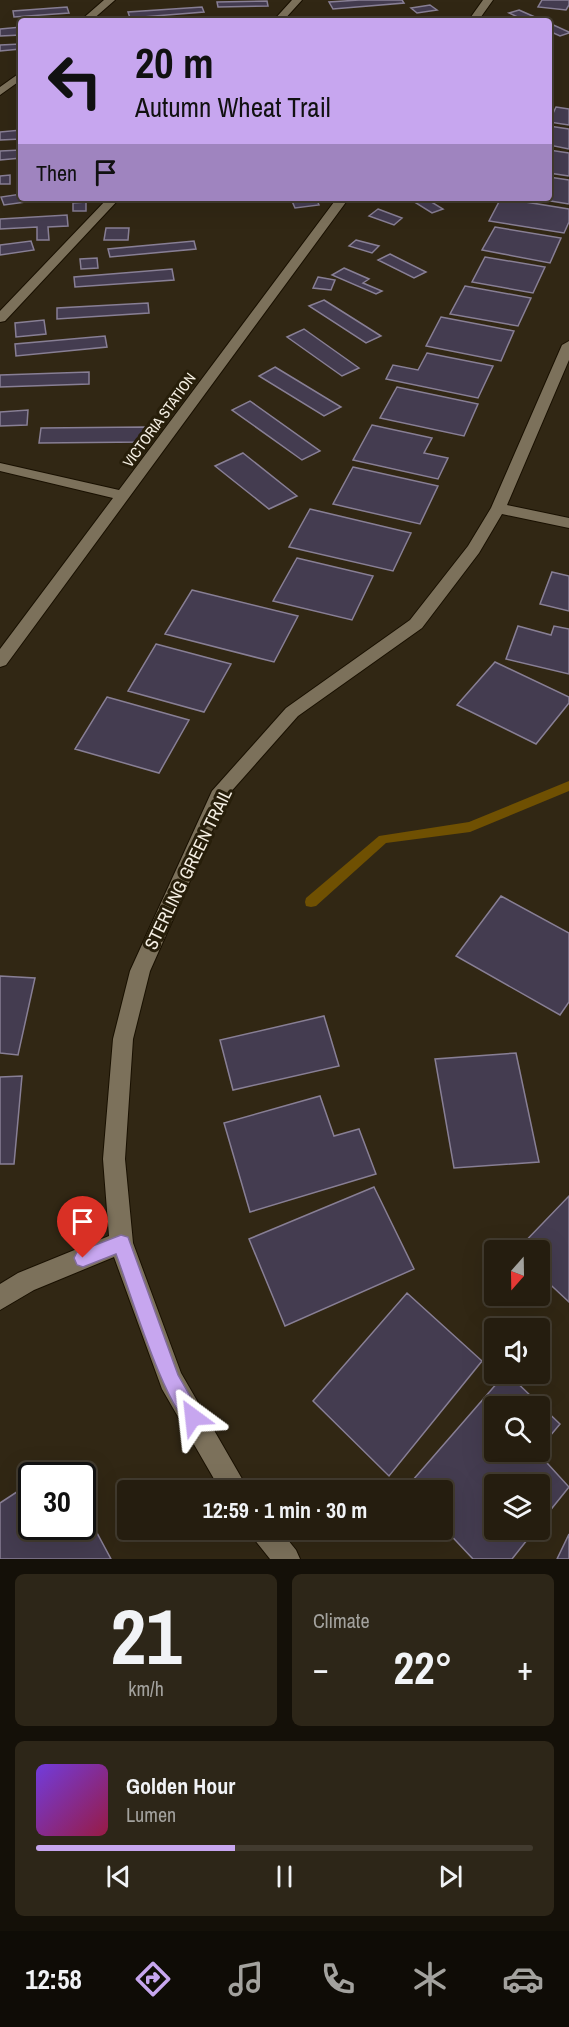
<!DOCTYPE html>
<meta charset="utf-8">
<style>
:root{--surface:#251d0f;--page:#2d2618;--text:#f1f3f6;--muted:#a3a29e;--line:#423b2f;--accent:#c7a6ef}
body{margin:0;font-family:"Archivo Narrow",sans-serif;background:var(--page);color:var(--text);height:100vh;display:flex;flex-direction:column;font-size:22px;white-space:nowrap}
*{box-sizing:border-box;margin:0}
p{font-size:20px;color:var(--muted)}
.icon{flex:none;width:33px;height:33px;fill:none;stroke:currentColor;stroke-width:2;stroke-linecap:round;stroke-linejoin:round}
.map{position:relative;height:1559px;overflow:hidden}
.side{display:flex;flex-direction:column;gap:15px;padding:15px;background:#141008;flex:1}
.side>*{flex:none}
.top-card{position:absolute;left:18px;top:18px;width:534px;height:183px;border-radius:6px;box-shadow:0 6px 24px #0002,0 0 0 2px var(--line);background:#c7a6ef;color:#111;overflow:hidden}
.needle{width:39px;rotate:200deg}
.controls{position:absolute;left:484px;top:1240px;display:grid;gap:12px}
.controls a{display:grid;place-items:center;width:66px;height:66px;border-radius:6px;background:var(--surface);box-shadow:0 6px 24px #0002,0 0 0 2px var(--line);font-size:30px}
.speed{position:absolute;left:18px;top:1462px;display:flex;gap:12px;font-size:30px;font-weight:700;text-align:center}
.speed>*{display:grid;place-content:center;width:78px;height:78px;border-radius:50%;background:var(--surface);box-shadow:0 6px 24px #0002,0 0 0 2px var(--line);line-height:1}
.speed .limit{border:3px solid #111;border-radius:9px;background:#fff;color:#111}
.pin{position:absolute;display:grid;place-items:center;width:51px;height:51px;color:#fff;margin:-62px -26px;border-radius:50% 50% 50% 0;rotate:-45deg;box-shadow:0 0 6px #0007}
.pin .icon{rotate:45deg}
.me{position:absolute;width:66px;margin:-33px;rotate:330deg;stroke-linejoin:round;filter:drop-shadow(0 0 4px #0008)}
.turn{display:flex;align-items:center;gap:21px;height:126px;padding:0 18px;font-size:27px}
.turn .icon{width:78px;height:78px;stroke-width:2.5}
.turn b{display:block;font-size:42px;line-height:51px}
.then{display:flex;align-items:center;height:57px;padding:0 18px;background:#0003;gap:12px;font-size:22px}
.big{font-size:45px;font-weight:800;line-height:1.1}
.side .tile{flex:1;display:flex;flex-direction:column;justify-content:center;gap:9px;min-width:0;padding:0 21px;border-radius:9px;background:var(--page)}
.side .dial{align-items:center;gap:0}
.dial b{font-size:78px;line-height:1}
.song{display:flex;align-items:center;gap:18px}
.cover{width:72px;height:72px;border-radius:9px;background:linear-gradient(135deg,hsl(260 70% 55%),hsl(340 70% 35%))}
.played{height:6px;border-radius:3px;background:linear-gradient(90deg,var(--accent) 40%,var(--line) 40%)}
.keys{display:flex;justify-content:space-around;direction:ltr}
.heat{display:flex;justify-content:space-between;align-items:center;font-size:33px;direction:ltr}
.side .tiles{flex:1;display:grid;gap:15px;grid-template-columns:1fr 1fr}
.tile:last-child{grid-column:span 2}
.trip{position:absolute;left:117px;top:1480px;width:336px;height:60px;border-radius:6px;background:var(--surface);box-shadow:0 6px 24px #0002,0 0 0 2px var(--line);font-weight:800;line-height:60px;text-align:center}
.tabs{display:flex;height:96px;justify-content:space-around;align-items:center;background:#0f0c06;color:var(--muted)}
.tabs .icon{width:42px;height:42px}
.tabs .active{color:var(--accent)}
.tabs b{font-size:27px;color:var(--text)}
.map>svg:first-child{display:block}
</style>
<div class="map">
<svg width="569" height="1559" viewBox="0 0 569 1559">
<rect width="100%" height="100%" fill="#312714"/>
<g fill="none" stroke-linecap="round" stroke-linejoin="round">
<path fill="#6f5002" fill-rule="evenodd" d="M569,781V791L470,832L386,843L316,906L311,907L306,906L305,902L306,898L379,836L469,822Z"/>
</g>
<path fill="#443c50" stroke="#887f95" stroke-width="1.5" d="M359,0H402L404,3L333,9L329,2Z
M542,0H569V5L566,10L538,7Z
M267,1L268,6L218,7L217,2Z
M430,5L437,10L417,13L411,8Z
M67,7L69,13L14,17L13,11Z
M202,7L204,12L130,18L128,12Z
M519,10L544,21H526L509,13Z
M258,17L259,21L185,19Z
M549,23L569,32V33L560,36L549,31Z
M21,27V35L0,36V29Z
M20,44V49L0,51V45Z
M556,107L569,109V125L549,122Z
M549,126L569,129V149L549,145Z
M21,130V139L0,140V132Z
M21,150V158L0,160V151Z
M549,150L569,153V176L549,173Z
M10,175V184H0V176Z
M549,177L569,180V204L532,198H549Z
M21,194V198H55L4,205L1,197Z
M316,198L319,205L295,208L292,201Z
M408,198H425L443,209L432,213Z
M501,198L569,209V222L564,233L489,221Z
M86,202V211H73V203Z
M378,209L402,218L394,225L369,216Z
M67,215L68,226L48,227L49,240H37V227L0,229V219Z
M495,227L561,238L550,263L482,250Z
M106,228H129L128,240H104Z
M356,240L379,246L372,253L349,246Z
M31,241L34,250L0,255V245Z
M194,241L196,249L110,257L108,249Z
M390,254L426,272L414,278L378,260Z
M485,257L545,267L533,293L472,282Z
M97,258L98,268L81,269L80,259Z
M344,268L369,279L363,283L382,291L376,294L332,275Z
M172,269L174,280L75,287L74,277Z
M318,277L335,280L331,290L313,288Z
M465,286L531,298L518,326L450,314Z
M324,300L381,336L366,343L309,306Z
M148,303L149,313L57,319V308Z
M441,317L514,331L501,361L426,346Z
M44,320L46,334L16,337L15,323Z
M304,329L359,368L342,376L287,337Z
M105,336L107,347L16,356L15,344Z
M427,353L493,366L478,398L386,379L393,365L418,370Z
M275,367L341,407L324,416L259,376Z
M89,372V384L0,387V375Z
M397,387L478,404L464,436L380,418Z
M250,401L320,451L302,460L232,410Z
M28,410L27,425L0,426V412Z
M372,425L432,438L424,453L448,458L438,479L353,460Z
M145,427L144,442L39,443L41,428Z
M243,453L297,496L269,509L215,466Z
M353,467L438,486L420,524L333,504Z
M310,509L411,533L393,571L289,547Z
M297,558L373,576L352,620L273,601Z
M552,572L569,576V611L540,604Z
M192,590L298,616L274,662L165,634Z
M518,626L551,635L554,626L569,629V674L506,659Z
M156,644L231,664L204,712L128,691Z
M495,662L569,697V703L536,744L457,705Z
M107,697L189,720L159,773L75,749Z
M501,896L569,933V1002L560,1015L456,956Z
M0,976L35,978L18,1055L0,1053Z
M324,1016L339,1066L233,1090L220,1040Z
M516,1053L539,1162L454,1168L435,1059Z
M22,1076L14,1164H0V1077Z
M320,1096L334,1136L359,1129L376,1174L250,1212L224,1123Z
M374,1187L414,1269L285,1326L249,1239Z
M569,1196V1302L540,1275V1251H516Z
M407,1293L482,1361L389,1476L313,1401Z
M505,1374H508L560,1424L540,1448V1407H495V1452H537L569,1487L540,1523V1485H495V1530H535L512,1559H473L442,1526V1491H409L406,1488Z
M60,1462L67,1476H40Z
M32,1482V1527H82V1505L111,1559H0V1503Z
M569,1534V1559H557Z"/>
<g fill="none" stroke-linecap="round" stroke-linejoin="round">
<defs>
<path id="minor" d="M104,0H115L91,21H80Z
M292,0H302L283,21H273Z
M483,0H493L478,21H468Z
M21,72V80L0,95V87Z
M108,198H120L5,321L0,322V311Z
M337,198H349L6,665L0,667V649L113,498L0,471V463L119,490Z
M569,341V360L507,505L569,518V528L502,514L479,553L422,628L298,716L228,795L150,971L133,1039L125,1159L133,1243L181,1373L249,1491H221L162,1389L114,1257L34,1290L0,1310V1284L18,1273L109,1236L103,1159L113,1039L130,971L212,791L286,708L410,620L468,546L491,508L562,345Z
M250,1530H280L296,1550L300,1559H270L254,1539Z"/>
</defs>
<use href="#minor" stroke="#191001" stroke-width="2"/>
<use href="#minor" fill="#7c715b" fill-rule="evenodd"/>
</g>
<path fill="#c7a6ef" stroke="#816c9b" stroke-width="1.5" d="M121,1235L128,1237L178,1375L202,1417L199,1424L193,1427C167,1416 128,1285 116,1254L83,1267L77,1265L74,1258L77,1252Z"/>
<g text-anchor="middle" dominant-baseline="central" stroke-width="6" stroke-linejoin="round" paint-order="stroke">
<g font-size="15" fill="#f5efe3" stroke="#271e0a">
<text transform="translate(159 420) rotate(-54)">VICTORIA STATION</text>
</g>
<g font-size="18" fill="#f5efe3" stroke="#271e0a">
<text transform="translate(188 869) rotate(-64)">STERLING GREEN TRAIL</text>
</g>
</g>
</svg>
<div class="controls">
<a><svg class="needle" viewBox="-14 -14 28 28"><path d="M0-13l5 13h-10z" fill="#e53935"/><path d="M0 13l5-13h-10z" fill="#a3a29e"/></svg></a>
<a><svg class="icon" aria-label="sound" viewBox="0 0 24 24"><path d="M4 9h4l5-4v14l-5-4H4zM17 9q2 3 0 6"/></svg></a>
<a><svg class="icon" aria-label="search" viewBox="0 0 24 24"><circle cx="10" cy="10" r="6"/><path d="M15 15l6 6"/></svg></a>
<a><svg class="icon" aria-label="layers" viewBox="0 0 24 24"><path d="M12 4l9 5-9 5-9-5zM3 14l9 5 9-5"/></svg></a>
</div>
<div class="speed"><div class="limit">30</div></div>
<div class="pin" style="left:83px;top:1258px;background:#d93025"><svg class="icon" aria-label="arrive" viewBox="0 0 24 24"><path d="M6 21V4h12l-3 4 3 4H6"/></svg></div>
<svg class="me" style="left:193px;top:1417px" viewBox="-20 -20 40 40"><path d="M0-17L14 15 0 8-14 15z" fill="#c7a6ef" stroke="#fff" stroke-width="4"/></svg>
<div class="trip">12:59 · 1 min · 30 m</div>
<div class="top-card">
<div class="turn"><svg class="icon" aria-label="left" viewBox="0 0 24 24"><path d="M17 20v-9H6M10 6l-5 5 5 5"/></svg><div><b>20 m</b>Autumn Wheat Trail</div></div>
<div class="then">Then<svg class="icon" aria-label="arrive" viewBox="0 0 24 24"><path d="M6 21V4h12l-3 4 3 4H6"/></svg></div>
</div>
</div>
<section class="side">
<div class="tiles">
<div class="tile dial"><b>21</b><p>km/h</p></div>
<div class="tile"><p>Climate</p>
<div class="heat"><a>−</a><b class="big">22°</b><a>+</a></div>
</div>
<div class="tile">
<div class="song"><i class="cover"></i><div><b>Golden Hour</b><p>Lumen</p></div></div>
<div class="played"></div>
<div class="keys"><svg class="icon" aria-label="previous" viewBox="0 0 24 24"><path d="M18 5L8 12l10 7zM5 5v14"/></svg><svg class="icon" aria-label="pause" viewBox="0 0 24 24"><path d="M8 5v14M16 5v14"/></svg><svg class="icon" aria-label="next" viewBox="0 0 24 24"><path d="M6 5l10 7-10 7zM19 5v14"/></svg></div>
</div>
</div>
</section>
<nav class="tabs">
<b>12:58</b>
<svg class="icon active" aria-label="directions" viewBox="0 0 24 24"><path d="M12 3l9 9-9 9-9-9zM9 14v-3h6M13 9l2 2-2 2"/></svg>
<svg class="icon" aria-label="music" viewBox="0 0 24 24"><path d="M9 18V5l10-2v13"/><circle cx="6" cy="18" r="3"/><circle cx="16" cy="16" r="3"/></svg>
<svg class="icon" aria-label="phone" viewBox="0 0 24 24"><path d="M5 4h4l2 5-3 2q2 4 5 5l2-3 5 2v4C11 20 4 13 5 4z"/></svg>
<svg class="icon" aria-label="climate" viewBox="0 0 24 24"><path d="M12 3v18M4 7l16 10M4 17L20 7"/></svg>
<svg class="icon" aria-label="car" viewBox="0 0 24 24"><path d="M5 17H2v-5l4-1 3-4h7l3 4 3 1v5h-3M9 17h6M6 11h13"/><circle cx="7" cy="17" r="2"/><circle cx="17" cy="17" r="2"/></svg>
</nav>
